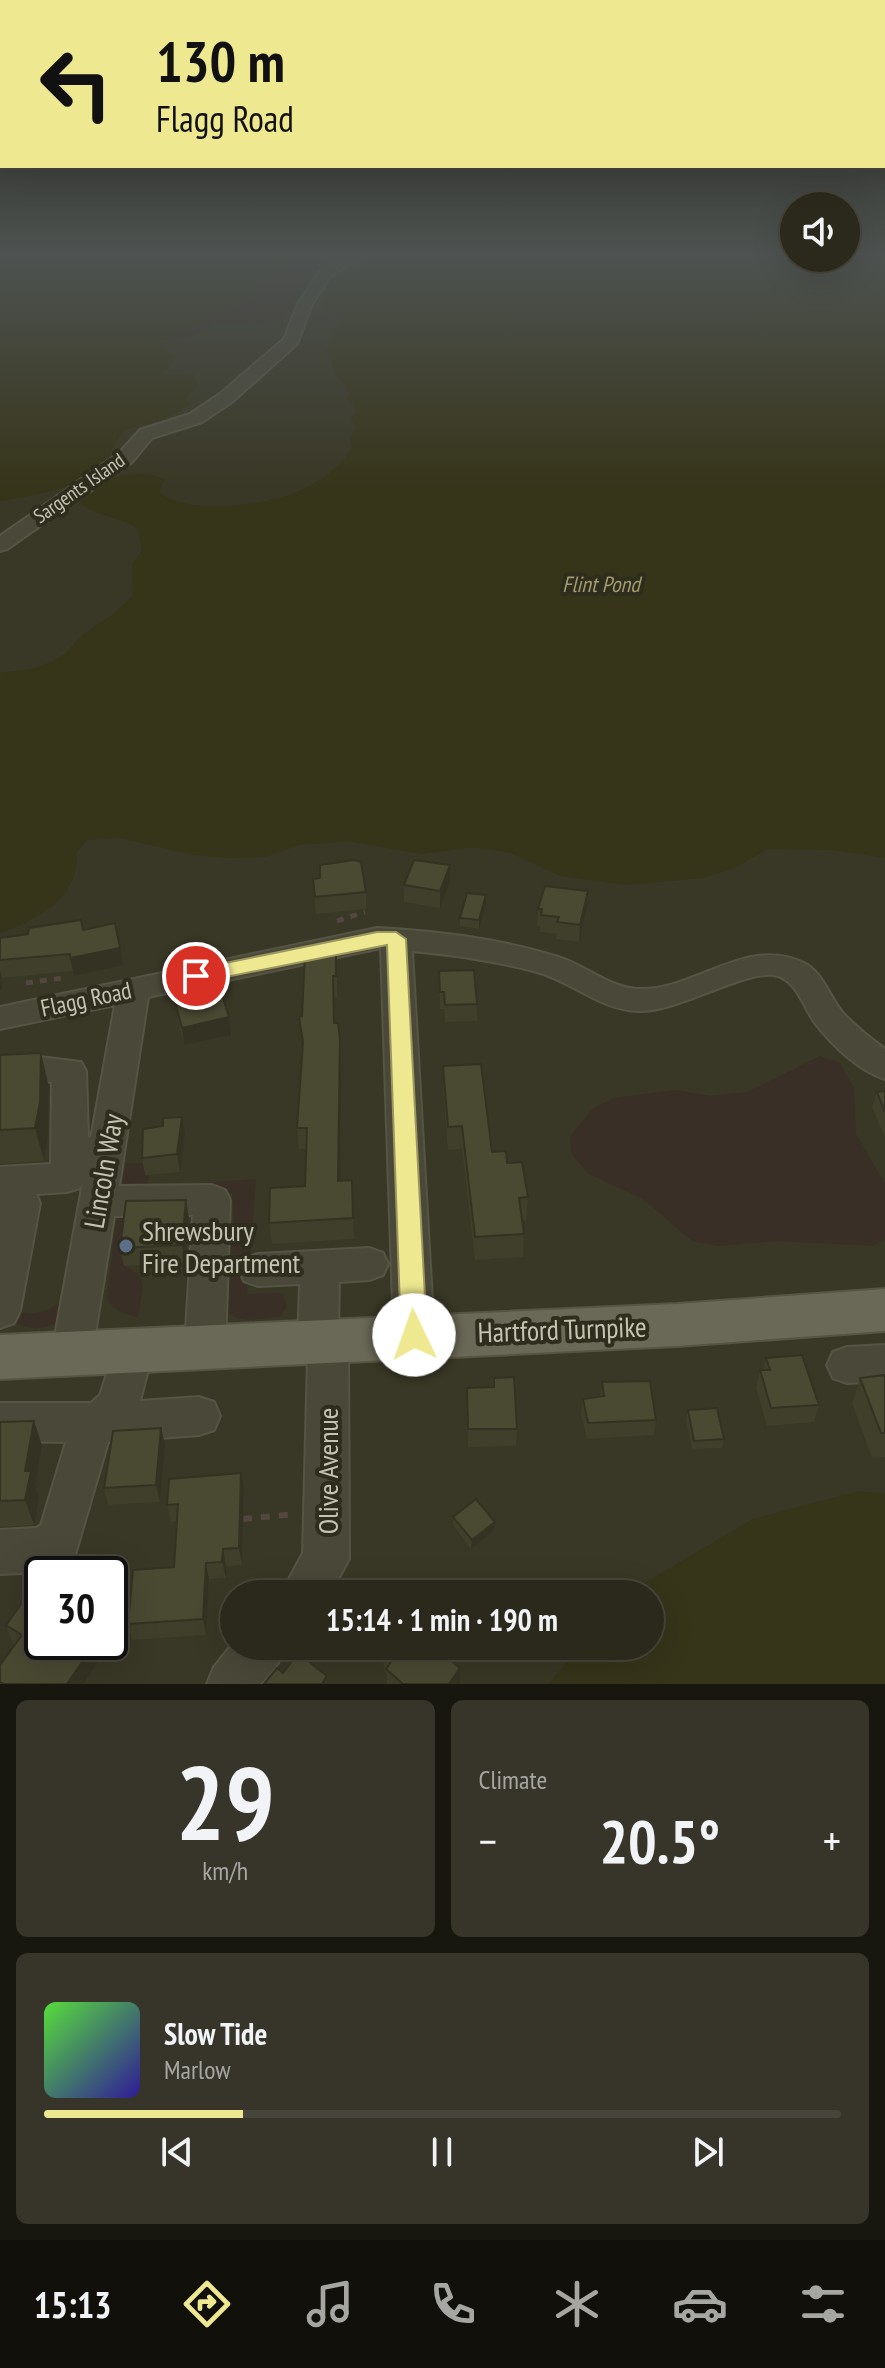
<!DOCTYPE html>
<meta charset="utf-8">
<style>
:root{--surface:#2b291c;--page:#373529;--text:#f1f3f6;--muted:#a6a6a3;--line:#47453b;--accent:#eee990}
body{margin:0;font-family:"PT Sans Narrow",sans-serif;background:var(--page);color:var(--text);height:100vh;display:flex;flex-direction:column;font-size:30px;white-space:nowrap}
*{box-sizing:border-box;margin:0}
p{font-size:26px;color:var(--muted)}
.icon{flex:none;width:44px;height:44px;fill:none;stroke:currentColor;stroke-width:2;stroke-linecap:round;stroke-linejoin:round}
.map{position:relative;height:1684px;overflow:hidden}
.drawer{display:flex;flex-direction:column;gap:16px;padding:16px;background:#18170f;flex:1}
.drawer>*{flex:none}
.banner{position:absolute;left:0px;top:0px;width:886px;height:168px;box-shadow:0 8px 32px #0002,0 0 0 2px var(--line);background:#eee990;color:#111;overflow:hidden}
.controls{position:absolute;left:780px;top:192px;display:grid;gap:16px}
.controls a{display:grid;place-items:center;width:80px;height:80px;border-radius:50%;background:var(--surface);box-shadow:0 8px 32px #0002,0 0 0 2px var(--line);font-size:40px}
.speed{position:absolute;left:24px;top:1556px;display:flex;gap:16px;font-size:40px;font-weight:700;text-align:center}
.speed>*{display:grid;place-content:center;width:104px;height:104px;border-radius:50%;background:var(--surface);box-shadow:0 8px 32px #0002,0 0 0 2px var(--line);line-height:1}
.speed .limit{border:4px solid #111;border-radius:12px;background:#fff;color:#111}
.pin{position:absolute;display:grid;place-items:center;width:68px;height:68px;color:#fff;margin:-34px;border:4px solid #fff;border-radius:50%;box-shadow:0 2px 8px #0007}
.me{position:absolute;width:88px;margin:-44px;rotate:357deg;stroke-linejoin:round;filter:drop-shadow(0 0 6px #0008)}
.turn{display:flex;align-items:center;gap:28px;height:168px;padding:0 24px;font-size:36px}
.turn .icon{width:104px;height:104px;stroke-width:2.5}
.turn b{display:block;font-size:56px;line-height:68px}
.big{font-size:60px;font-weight:700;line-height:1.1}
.drawer .widget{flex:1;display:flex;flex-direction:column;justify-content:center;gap:12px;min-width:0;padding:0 28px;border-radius:12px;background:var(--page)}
.drawer .dial{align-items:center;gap:0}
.dial b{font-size:104px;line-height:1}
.song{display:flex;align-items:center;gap:24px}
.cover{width:96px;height:96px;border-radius:12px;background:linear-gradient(135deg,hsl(110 70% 55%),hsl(250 70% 35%))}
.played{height:8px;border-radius:4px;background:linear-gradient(90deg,var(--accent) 25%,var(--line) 25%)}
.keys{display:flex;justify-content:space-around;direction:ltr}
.heat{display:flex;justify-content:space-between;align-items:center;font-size:44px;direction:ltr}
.drawer .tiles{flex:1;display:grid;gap:16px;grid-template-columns:1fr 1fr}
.widget:last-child{grid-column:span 2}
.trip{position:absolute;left:220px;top:1580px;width:444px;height:80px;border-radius:40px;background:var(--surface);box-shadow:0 8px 32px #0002,0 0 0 2px var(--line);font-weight:700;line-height:80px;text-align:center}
.menu{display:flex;height:128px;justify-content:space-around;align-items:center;background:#11100b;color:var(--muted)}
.menu .icon{width:56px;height:56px}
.menu .on{color:var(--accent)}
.menu b{font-size:36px;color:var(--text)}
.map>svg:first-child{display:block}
</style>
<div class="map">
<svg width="885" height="1684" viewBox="0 0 885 1684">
<rect width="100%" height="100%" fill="#393725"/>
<path fill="#3a2f26" d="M289,254H353L309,276L289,312L260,325L214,323L189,337L159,341L253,298L259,291L256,278L293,261Z
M820,1056L840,1063L854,1088L856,1134L885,1184V1239L873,1246L777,1241L719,1246L692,1241L643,1199L589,1174L572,1155L570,1137L592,1109L613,1098L675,1090L711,1096L747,1092Z
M126,1163H145V1175H149L147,1187L256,1179L247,1294L282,1293L287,1306L280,1317C261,1318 235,1326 225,1308L234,1217L232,1193L121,1194Z
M131,1209L124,1265L140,1276L143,1288L138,1317C124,1314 113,1311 107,1298L116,1221L121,1212Z
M64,1299L60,1320C44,1331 29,1330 13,1322L15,1310C36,1316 47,1313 64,1299Z"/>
<path fill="#363419" d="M0,254H289L294,260L256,278L259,290L253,297L154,344L177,356L163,374L194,375L197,386L185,399L190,405L162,420L125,430C115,440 112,456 101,466C75,490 34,495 0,501Z
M392,254H794V258L885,254V858L833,850L768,849L734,868L703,878L627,885L561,876L511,853L473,847L422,854L348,841L299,845L265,857L228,858L189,854L121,838L87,840L76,853C81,898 35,920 0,933V673L32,669L51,662L65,654L82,635L112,615L133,596L132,564L142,551L138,529C120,517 97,516 80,503L81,500C103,477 135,466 165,479L159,492C185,516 270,505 300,491C320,481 342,467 352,447L350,437L356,428L351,418L357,411L346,398L350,394C347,383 338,382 334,371C331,362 334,359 326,352L333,341L331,331L347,317L332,313L319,304C335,274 360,265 392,254Z
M859,1491L885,1494V1684H549L579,1646H650V1594H626L753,1519Z"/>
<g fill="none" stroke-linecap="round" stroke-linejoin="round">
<defs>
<path id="minor" d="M354,254H375L343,268L329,278L312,304L297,344L233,401L202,422L152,438L132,462L7,549L0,551V536L118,454L140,430L190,414L221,393L284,339L298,304L319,272L333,262Z
M377,928C436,931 501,939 558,957C585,965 608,987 637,989C694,992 744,936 802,962C823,971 829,997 843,1013C856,1027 870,1038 885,1049V1079C859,1071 831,1044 815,1023C804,1008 798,983 778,976C749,967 680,1012 639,1011C600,1010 573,982 537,972C497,961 453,955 412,951L434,1335L428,1347L414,1353L400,1347L394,1335L381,948L148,997L119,1186L212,1185L225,1190L230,1200L225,1347L219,1360L205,1365L191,1360L185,1347L193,1215L114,1216L92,1353L86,1366L72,1371L58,1366L52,1353L83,1182L80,1188L67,1192L36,1194L40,1203L20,1311L14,1323L0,1328V1167L51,1164L52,1082L31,1080L0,1084V1060L31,1056L81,1062L86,1071L88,1137L91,1138L115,1005L0,1029V1007Z
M369,1248L383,1253L388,1264L383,1275L369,1280L339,1282L338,1328L348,1342L349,1559L330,1594H281L303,1553L308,1357L298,1343L300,1284L258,1286L244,1281L239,1270L244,1259L258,1254Z
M133,1332L147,1337L153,1350L140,1401L199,1397L214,1402L220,1416L214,1430L199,1435L108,1442L75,1555L42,1572L0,1574V1530L36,1528L41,1525L66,1442L0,1441V1403H91L100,1395L119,1337Z
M885,1345V1381L847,1383L833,1378L827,1365L833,1352L847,1347Z
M234,1642V1646H285L278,1663L261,1684H207L214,1667Z"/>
<path id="major" d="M885,1289V1331L677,1346L0,1379V1335L677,1304Z"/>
</defs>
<use href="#minor" stroke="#565444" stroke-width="4"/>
<use href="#major" stroke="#565444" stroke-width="4"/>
<path stroke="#53473f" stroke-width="5" stroke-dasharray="7 7" stroke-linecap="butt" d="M337,921L365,912
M26,983L62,978"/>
<path stroke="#53473f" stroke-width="6" stroke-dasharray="9 9" stroke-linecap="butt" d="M243,1519L296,1514
M591,1581L602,1594"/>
<use href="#minor" fill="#4a4838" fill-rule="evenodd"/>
<use href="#major" fill="#6a6856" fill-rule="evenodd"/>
</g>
<path fill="#403f2b" d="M450,865V882L440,908L404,902V885Z
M320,878L366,892V909L316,914L313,879Z
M486,904L479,929L460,926V918Z
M587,908L579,942L556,939L557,934L540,932V926H537L538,909Z
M83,930L123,965L74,976L73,971L2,978V989H0V938Z
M305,953L337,973V997H334L335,1023L341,1060L340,1180H352L354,1239L272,1244L269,1223L305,1186L306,1149H299L297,1128L303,1050L299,1017L302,1016Z
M439,971L477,1004V1021L445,1022L444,1009H440Z
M176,1005L231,1035L184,1045L179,1023Z
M0,1055L49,1087L48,1136L44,1161L0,1164Z
M443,1066L492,1152L507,1163L528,1197L526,1220H522L524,1234L523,1257L475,1260L462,1149L448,1150L443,1088Z
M885,1091V1138L872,1107L877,1092Z
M182,1117L185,1134L180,1172L145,1175L142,1158L163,1126Z
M189,1218L185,1263L124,1266L120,1248Z
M766,1358L819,1405L814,1422L767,1426L756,1388L760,1370H763Z
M885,1375V1457L872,1458L852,1403L860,1378Z
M494,1378L517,1429L516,1446L468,1447L467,1388L493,1387Z
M602,1382L656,1420L654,1435L587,1439L581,1415L583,1399L600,1397Z
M688,1410L724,1439L722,1448L692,1449L686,1419Z
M34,1421L42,1446L35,1484L39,1496L34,1525L0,1527V1422Z
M161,1428L165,1445L160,1502L108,1505L104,1488Z
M244,1490L242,1565L226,1566V1578L209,1579L206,1635L132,1640L128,1624L174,1567L177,1521L171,1522L167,1505Z
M453,1517L495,1522L494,1530L471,1549L453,1525Z
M6,1625L93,1646L98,1662L83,1684H0V1665L15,1644L12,1642Z
M383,1655L460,1684H387L386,1673L384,1671Z"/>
<path fill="#343323" d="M450,865V882L440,908V891Z
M588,891L587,908L579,942L580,925Z
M486,895V904L479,929V920Z
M120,948L123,965L74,976L70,958Z
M0,970L2,978V989H0Z
M229,1017L231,1035L184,1045L182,1028Z
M340,1039L341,1060L340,1202L338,1181Z
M41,1053L49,1087L48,1136L44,1161L35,1128Z
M182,1117L185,1134L180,1172L177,1154Z
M186,1200L189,1218L185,1263L182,1245Z
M34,1421L42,1446L35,1484L39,1496L34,1525L25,1500V1471Z
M161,1428L165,1445L160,1502L156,1485Z
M241,1473L244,1490L242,1565L239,1548Z
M495,1522L494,1530L471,1549L472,1540Z
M223,1549L226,1566V1578L222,1562Z
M206,1563L209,1579L206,1635L203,1619Z
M93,1646L98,1662L83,1684H67Z
M460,1668V1684H449Z"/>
<path fill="#4a4932" stroke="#343323" stroke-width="2" d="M354,860L361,862L366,892L315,897L313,879L320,878V865Z
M414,860L450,865L440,891L404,885Z
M545,886L588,891L580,925L557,922L559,917L541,915L542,909H538Z
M467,893L486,895L479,920L460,918Z
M81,920L83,930L115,923L120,948L70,958V954L0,960V938L28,934L29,928Z
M336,952V976H333L334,1023H338L340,1039L338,1181L352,1180L353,1218L269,1223L270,1188L305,1186L307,1128H297L303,1042L299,1017L302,1016L305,953Z
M474,970L477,1004L445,1005L444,992H440L439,971Z
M222,995L229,1017L182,1028L176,1005Z
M41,1053L40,1102L35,1128L0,1130V1055Z
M481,1064L492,1152L506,1151L507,1163L522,1162L528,1197L519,1198L524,1234L475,1237L462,1126L448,1127L443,1066Z
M885,1091V1112L877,1092Z
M182,1117L177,1154L142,1158L143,1129L163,1126V1118Z
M186,1200L182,1245L120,1248L126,1201Z
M802,1355L819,1405L771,1408L760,1370H770L766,1358Z
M885,1375V1433H881L860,1378Z
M514,1377L517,1429H468L467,1388L494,1387V1378Z
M650,1381L656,1420L588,1423L583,1399L604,1396L602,1382Z
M717,1408L724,1439L694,1441L688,1410Z
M34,1421L25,1471H31L25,1500L0,1501V1422Z
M161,1428L156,1485L104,1488L113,1431Z
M241,1473L239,1548L223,1549L222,1562L206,1563L203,1619L128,1624L133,1570L174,1567L178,1504L167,1505L169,1479Z
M476,1499L495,1522L472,1540L453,1517Z
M393,1588L400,1594H389Z
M22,1603L42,1615V1642H86L93,1646L67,1684H4L0,1682V1665L22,1635L6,1625Z
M390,1646H434L460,1668L449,1684H403L386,1669L391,1662L383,1655Z
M298,1653L327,1676L323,1682L325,1684H264L277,1668L283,1673Z"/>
<linearGradient id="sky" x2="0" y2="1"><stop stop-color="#1f1e14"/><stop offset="0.52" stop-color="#4e5351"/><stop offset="1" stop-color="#4e5351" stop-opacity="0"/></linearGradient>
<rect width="885" height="490" fill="url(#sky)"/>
<path fill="#eee990" stroke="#9b975e" stroke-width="2" d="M377,932H396L406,939L427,1335L423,1343L414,1347L404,1343L401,1335L387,945L196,983L186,976L196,969Z"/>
<circle fill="#5c6f8a" stroke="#2f2d1d" stroke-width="3" cx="126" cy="1246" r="8"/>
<g text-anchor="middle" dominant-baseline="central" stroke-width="8" stroke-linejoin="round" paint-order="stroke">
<g font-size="20" fill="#c5c4b3" stroke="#2f2d1d">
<text transform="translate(79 488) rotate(-35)">Sargents Island</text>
</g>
<g font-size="22" font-style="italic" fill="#a19d6f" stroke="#2f2d1d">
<text x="601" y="584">Flint Pond</text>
</g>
<g font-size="24" fill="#c5c4b3" stroke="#2f2d1d">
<text transform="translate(86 999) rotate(-12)">Flagg Road</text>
</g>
<g font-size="28" fill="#c5c4b3" stroke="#2f2d1d">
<text transform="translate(103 1171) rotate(-80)">Lincoln Way</text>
<text transform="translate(562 1329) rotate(-2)">Hartford Turnpike</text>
<text transform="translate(327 1471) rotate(-90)">Olive Avenue</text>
</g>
<g font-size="28" fill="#c5c4b3" stroke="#2f2d1d" text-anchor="start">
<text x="142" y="1230">Shrewsbury<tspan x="142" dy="32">Fire Department</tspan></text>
</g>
</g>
</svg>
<div class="controls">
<a><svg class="icon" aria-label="sound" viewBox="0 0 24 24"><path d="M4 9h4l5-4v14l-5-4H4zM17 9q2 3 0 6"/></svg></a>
</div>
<div class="speed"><div class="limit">30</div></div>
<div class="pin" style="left:196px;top:976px;background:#d93025"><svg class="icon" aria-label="arrive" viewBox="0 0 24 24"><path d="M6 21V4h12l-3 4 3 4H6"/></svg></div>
<svg class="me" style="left:414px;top:1335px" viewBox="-20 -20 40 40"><circle r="19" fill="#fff"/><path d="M0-13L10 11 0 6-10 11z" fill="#eee990"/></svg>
<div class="trip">15:14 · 1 min · 190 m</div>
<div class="banner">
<div class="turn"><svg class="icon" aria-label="left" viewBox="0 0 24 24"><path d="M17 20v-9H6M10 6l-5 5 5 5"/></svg><div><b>130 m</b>Flagg Road</div></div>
</div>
</div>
<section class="drawer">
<div class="tiles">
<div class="widget dial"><b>29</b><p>km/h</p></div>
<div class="widget"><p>Climate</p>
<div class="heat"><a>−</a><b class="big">20.5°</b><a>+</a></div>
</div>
<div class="widget">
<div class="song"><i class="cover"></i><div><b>Slow Tide</b><p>Marlow</p></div></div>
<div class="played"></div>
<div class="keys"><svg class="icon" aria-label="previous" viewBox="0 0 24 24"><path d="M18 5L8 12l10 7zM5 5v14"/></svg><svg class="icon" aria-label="pause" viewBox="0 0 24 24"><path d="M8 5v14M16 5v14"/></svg><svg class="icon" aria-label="next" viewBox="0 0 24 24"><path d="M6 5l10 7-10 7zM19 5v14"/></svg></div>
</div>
</div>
</section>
<nav class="menu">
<b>15:13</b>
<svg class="icon on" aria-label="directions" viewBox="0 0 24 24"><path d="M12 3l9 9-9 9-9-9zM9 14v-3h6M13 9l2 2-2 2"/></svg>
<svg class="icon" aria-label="music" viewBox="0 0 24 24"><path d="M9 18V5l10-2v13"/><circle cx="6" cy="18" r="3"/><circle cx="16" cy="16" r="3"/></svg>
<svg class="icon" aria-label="phone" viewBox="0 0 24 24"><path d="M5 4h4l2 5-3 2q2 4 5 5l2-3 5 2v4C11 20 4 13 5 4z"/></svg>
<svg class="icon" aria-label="climate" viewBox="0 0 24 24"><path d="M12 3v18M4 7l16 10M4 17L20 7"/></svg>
<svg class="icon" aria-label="car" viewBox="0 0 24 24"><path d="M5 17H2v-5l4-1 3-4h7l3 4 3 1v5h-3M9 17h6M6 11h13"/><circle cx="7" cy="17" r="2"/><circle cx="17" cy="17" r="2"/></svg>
<svg class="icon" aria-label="filters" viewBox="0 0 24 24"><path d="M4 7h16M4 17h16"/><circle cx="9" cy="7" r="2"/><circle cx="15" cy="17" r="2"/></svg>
</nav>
